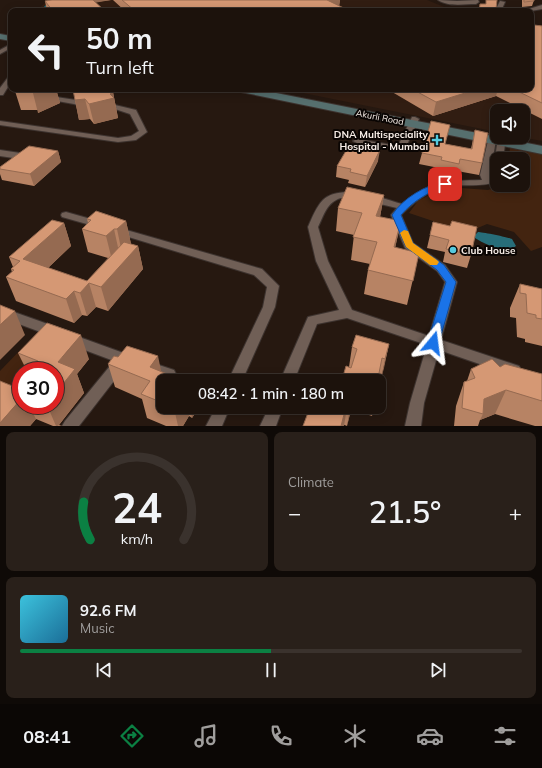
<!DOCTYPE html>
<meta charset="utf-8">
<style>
:root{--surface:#1c120c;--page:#29201a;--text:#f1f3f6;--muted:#a09e9d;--line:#3a322d;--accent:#0b8043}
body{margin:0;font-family:Mulish,sans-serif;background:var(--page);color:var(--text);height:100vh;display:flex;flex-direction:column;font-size:15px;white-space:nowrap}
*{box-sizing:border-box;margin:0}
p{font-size:13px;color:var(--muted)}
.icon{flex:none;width:22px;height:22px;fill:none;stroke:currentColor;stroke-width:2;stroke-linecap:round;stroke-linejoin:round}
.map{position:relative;height:426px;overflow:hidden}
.details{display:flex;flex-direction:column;gap:6px;padding:6px;background:#0f0a07;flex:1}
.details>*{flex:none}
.hud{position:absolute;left:8px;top:8px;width:526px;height:84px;border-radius:8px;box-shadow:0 2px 10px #0003,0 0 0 1px var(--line);background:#1c120c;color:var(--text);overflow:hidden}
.fabs{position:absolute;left:490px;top:104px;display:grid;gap:8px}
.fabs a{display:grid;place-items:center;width:40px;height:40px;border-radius:8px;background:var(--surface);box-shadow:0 2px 10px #0003,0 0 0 1px var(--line);font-size:20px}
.speed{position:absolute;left:12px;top:362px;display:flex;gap:8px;font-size:20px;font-weight:700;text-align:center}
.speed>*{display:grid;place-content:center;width:52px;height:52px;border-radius:50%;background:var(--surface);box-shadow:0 2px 10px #0003,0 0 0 1px var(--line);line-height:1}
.speed .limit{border:6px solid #d22;background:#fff;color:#111}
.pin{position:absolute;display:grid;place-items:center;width:34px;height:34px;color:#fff;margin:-17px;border-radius:8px;box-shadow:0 2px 6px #0006}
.me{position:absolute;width:44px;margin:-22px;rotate:16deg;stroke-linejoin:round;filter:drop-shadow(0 0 3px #0008)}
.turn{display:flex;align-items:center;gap:14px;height:84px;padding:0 12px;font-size:18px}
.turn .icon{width:52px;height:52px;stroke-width:2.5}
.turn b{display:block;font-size:28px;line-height:34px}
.big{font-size:30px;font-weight:600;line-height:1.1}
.details .widget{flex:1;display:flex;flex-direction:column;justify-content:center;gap:6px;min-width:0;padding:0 14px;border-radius:8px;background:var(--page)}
.details .dial{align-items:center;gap:0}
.dial svg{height:104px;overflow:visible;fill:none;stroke:var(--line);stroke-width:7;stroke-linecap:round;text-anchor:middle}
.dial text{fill:var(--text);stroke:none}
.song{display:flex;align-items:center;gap:12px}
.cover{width:48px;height:48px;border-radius:6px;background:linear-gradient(135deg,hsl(190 70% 55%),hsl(200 70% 35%))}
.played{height:4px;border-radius:2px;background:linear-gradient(90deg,var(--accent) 50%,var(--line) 50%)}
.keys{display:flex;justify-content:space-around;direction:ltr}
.heat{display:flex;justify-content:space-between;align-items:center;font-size:22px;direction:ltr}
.details .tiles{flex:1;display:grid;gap:6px;grid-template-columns:1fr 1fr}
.widget:last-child{grid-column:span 2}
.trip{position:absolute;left:156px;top:374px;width:230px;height:40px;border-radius:8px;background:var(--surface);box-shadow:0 2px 10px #0003,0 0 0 1px var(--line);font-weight:600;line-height:40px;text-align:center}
.tab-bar{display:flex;height:64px;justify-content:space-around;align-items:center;background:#0b0705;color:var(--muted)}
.tab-bar .icon{width:28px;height:28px}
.tab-bar .current{color:var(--accent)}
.tab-bar b{font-size:18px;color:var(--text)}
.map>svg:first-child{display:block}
</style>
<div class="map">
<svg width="542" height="426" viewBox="0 0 542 426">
<rect width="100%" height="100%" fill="#261810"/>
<path fill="#311d12" d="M48,0H427L454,11H36Z
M542,36V141L520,137H523V111H497V132L283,89H531Z"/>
<path fill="#432410" d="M510,146L542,153V247L531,251L514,232L487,224L466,233L449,231L433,221L409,213L418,201L433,193L461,188L488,190L506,185H523V159H509Z
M25,345L46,354L30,371H21V381L0,404V371Z"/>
<path fill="#276d79" d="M478,232C482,232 507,237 512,239L516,246C505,255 485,244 475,238V235Z"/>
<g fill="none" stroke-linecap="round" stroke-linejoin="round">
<path stroke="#276d79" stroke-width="1.5" d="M41,11L52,0"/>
<defs>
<path id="street" d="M438,0L457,1L478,0L479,2L476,4C464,4 448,7 438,0Z
M500,1L505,2L501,11H495Z
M542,5V9L531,11H522Z
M11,44V48L0,54V50Z
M11,75V82L3,95H0V88L9,76Z
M43,95L76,100L91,106L87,108L74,104L46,99H43Z
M100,105H115L136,110L147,132L136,140L118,142L0,125V121L118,138L131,136L139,131L130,114L115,109H100Z
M412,117H415L419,119L404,151L357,143L353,141L357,139L398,146Z
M490,132H493L497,134L490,175L491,178L493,169L497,166V182C481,187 464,184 448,186C430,189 413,203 401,215L413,243L445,265L457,282L441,340L519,366L521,370L519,374L514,376L439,350L424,403L421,426H405L410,403L427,345L347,318L317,324L294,381H280L308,317L339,310L316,261L308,227C312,218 316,207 323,200C340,183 382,198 402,204C430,180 448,181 482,180L480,175ZM341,198L363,200L397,208L391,215L405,248L437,271L445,282L429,336L352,310L328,261L318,227C324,215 327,202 341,198Z
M498,137H506L503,159H497V161L495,159Z
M0,150L27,154L31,157L27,160L0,156Z
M66,212L105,223L106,225L101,228L62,217L61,215L62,213Z
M116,227L262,269L279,286L275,307L242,381H228L263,307L267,287L254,275L112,232L111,230L112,228Z
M0,307L59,328L60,332L59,336L54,337L0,317Z
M71,334L129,355L131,359L79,426H62L65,421L114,361L66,343L65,339L66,335Z
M150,362L174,370L176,374L174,378L169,380L145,372L143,368L145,364Z
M216,407H230L222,426H206Z
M269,407H283L276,426H260Z"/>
<path id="secondary" d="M0,34L11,36V41L0,39Z
M236,89H256L542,146V154L241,92Z"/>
</defs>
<use href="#street" stroke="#3d332f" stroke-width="2"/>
<use href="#secondary" stroke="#3d332f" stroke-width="2"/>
<use href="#street" fill="#705f56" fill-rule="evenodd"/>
<use href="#secondary" fill="#566f6e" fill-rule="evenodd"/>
</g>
<path fill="#b78364" d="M48,0H111L95,2L105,11H47L45,1H49Z
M113,0H340L339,6L350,11H125Z
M522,0H534L532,6L522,7Z
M534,25L542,26V119L496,96L433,116L387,89H531Z
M56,89L60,103L38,113V110H21L15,91Z
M113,92L118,118L94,124L90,119L79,120L75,100Z
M475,130L482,163L479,175L457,171L456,175L438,172L439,168L419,164L422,153L446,144L471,149Z
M58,151L61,162L34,186L2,180L0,174V167Z
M378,161L365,187L348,183L349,180L336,177L337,166Z
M384,195L380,217L401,221L395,248L419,253L407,305L364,294L368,270L370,264L351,260L354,235L336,231L338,208Z
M87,219L126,221L131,244L138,246L143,269L108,311L96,307L87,316L82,315L74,323L16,301L6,277L12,272L11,269L13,267L9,257L64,223L71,246L48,268L87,281L108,258L88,252L82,229L88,223Z
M433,222L471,255L467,268L443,262L445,252L427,248Z
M520,284L542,289V346L525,342V339L517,337L516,318L510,317V308Z
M389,344L380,383L342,380L349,367L352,347Z
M18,353L89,359L77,374L84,393L59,425L62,426H53L36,419L30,426H0L21,405H55V371H27Z
M108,364L163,381V407H197L198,409L192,418L189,416L183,426H166L147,418L142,399L115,387Z
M500,367L542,374V426H535L495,414L480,420L478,426H454L456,406L464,382L467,381L471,369Z
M315,407H374L372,416L351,409L347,426L314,412Z"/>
<path fill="#956a51" d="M87,0H111L88,4Z
M325,0H340L339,7Z
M43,89H56L60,103L38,113L33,93Z
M478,89H498L496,96L433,116L436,102Z
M113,92L118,118L94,124L89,104L110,94Z
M85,99L90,119L79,120L75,100Z
M380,150L378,161L365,187L367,176Z
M58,151L61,162L34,186L30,174Z
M384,195L380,217L376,216Z
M126,221L131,244L122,253L117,229Z
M401,221L396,244L389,271L394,247Z
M64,223L71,246L32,283L23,259Z
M114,229L119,252L112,260L106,236Z
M138,246L143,269L108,311L101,287Z
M89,283L96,307L87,316L80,293Z
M74,291L82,315L74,323L66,299Z
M15,311L25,335L0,360V325Z
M81,335L89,359L77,374L84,393L58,426H56L47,405H55V394L58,362Z
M389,344L384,368L380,383L385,359Z
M158,356L163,380L150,367Z
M506,390L495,414L480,420L483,414L484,399Z
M21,399V405H29L36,419L30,426H0V423Z
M175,407H187L189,416L183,426H178L174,408Z
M190,407H197L198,409L192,418Z
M346,407H347L344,426H341Z
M350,407H352L347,426Z"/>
<path fill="#d59874" stroke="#956a51" d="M52,0H93L105,11H53L45,1Z
M122,0H327L350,11H135Z
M486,0H497L496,9L501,11H479L480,4H486Z
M524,0H534V1L524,2Z
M531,22H533L534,25L542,26V103L513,89H531Z
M16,89H43L33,93V91H15Z
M80,89L113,92L110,94L114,98L89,104L85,99L75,100L73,90Z
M412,89H478L436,102Z
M431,121L450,125L445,144L472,149L475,130L488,133L482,163L460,159L459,164L441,160L442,157L422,153Z
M350,144L380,150L367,176L350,172L351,169L337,166Z
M29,146L58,151L30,174L0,169V167Z
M347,187L384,195L376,216L401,221L394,247L419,253L413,281L368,270L377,242L353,237L362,213L338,208Z
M96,211L126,221L117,229H114L106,236L82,229L91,220L87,219Z
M52,220L64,223L23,259L87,281L124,242L138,246L101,287L89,283L80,293L74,291L66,299L6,277L14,270L11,269L20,261L9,257Z
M452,221L477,227L471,255L446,249L449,240L430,235L433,222L450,226Z
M520,284L542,289V319L536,318V315L527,313L526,294L520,293Z
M0,305L15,311L0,325Z
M47,323L81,335L58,362L75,369L55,394V371H29L38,361L18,353Z
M356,335L389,344L385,359L382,358L378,378L380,379L379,384V381H320L322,374L342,380L346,366L351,368L357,349L352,347Z
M127,346L158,356L150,367L184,381H163V403L141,394L150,381L108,364L114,356L118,357Z
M492,359L500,367L505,364L542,374V401L506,390L484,399L483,414L462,408L464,382L475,378L471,369Z
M21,380V399L0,423V381L15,387Z
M316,407H346L341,426H342H303L309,410L314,412Z"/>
<path fill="#1a73e8" stroke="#114b97" d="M445,181L448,182L449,184L448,185C429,192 414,200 401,215L413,243L444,265L456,282L439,343L437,347L433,348L429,347L427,343L446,282L437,270L406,247L392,215C404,197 425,186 445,181Z"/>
<path fill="#f59e0b" d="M404,230L408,231L413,243L437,260L439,262L437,265H430L406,247L400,233Z"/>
<g fill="#55cade" stroke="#0a0503" stroke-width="1.5">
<path d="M435 134h4v4h4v4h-4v4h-4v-4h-4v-4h4z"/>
<circle cx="453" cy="250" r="4"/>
</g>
<g text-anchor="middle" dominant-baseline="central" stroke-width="4" stroke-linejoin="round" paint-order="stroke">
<g font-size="9" fill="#f7ede7" stroke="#0a0503">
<text transform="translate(380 117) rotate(11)">Akurli Road</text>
</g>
<g font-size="10" font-weight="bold" fill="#f7ede7" stroke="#0a0503" text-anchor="end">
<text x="428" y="134">DNA Multispeciality<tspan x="428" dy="12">Hospital - Mumbai</tspan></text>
<text x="461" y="250" text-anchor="start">Club House</text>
</g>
</g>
</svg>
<div class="fabs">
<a><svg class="icon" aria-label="sound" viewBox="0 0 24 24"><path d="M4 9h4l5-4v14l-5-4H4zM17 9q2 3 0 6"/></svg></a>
<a><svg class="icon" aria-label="layers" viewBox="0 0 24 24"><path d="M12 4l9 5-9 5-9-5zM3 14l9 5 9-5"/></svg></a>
</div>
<div class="speed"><div class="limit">30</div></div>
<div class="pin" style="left:445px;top:184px;background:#d93025"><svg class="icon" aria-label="arrive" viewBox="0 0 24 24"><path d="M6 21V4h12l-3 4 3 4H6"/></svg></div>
<svg class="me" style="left:433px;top:343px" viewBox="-20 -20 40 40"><path d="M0-17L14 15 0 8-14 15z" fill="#1a73e8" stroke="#fff" stroke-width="4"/></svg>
<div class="trip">08:42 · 1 min · 180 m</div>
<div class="hud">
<div class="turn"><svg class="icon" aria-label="left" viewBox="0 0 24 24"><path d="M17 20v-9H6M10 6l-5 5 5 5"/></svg><div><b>50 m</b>Turn left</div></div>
</div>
</div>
<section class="details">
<div class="tiles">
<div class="widget dial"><svg viewBox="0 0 100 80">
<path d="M14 69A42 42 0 1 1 86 69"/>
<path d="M14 69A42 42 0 0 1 9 40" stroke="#0b8043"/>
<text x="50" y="56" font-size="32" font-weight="700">24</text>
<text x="50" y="72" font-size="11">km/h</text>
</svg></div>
<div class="widget"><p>Climate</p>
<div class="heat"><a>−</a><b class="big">21.5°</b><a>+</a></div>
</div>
<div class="widget">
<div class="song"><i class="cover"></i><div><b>92.6 FM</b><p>Music</p></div></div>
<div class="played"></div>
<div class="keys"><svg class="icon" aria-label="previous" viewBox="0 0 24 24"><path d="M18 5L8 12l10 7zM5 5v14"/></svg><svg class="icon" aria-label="pause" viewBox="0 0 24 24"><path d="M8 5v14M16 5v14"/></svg><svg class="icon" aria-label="next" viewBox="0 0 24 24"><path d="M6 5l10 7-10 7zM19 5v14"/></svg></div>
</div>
</div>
</section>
<nav class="tab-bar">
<b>08:41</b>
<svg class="icon current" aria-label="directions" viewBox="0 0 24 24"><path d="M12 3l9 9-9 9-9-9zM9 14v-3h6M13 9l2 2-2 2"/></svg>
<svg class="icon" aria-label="music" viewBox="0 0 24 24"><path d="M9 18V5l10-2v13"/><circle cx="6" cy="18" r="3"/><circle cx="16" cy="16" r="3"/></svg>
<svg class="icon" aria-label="phone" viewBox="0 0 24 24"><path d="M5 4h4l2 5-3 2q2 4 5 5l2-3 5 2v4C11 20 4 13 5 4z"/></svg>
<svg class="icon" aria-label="climate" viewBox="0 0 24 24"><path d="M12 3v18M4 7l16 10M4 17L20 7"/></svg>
<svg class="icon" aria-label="car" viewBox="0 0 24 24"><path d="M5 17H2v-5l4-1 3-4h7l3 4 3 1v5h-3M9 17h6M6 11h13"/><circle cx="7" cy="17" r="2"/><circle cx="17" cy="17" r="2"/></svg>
<svg class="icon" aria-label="filters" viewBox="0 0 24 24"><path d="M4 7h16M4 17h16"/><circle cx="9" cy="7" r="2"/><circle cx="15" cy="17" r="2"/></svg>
</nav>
